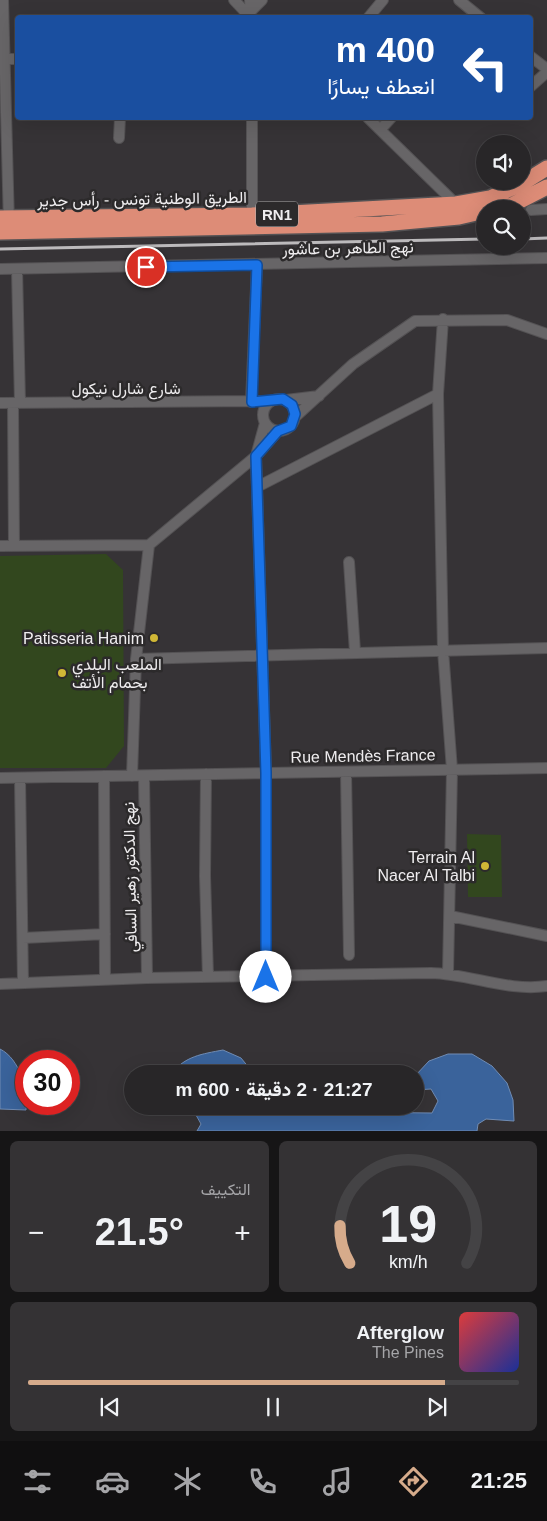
<!DOCTYPE html>
<html lang="ar">
<meta charset="utf-8">
<style>
:root{--surface:#282628;--page:#343234;--text:#f1f3f6;--muted:#a5a5a8;--line:#444345;--accent:#d6ab8b}
body{margin:0;font-family:Helvetica,Vazirmatn,sans-serif;background:var(--page);color:var(--text);direction:rtl;height:100vh;display:flex;flex-direction:column;font-size:19px;white-space:nowrap}
*{box-sizing:border-box;margin:0}
p{font-size:16px;color:var(--muted)}
.icon{flex:none;width:28px;height:28px;fill:none;stroke:currentColor;stroke-width:2;stroke-linecap:round;stroke-linejoin:round}
.map{position:relative;height:1131px;overflow:hidden;direction:ltr}
.sheet{display:flex;flex-direction:column;gap:10px;padding:10px;background:#161516;flex:1}
.sheet>*{flex:none}
.hud{position:absolute;left:15px;top:15px;width:518px;height:105px;border-radius:5px;box-shadow:0 5px 20px #0002,0 0 0 1px var(--line);direction:rtl;background:#1a4fa0;color:#fff;overflow:hidden}
.fabs{position:absolute;left:476px;top:135px;display:grid;gap:10px}
.fabs a{display:grid;place-items:center;width:55px;height:55px;border-radius:50%;background:var(--surface);box-shadow:0 5px 20px #0002,0 0 0 1px var(--line);font-size:25px}
.speed{position:absolute;left:15px;top:1050px;display:flex;gap:10px;font-size:25px;font-weight:700;text-align:center}
.speed>*{display:grid;place-content:center;width:65px;height:65px;border-radius:50%;background:var(--surface);box-shadow:0 5px 20px #0002,0 0 0 1px var(--line);line-height:1}
.speed .limit{border:8px solid #d22;background:#fff;color:#111}
.pin{position:absolute;display:grid;place-items:center;width:42px;height:42px;color:#fff;margin:-21px;border:2px solid #fff;border-radius:50%;box-shadow:0 1px 5px #0007}
.me{position:absolute;width:55px;margin:-28px;rotate:0deg;stroke-linejoin:round;filter:drop-shadow(0 0 4px #0008)}
.turn{display:flex;align-items:center;gap:18px;height:105px;padding:0 15px;font-size:22px}
.turn .icon{width:65px;height:65px;stroke-width:2.5}
.turn b{display:block;font-size:35px;line-height:42px}
.big{font-size:38px;font-weight:700;line-height:1.1}
.sheet .card{flex:1;display:flex;flex-direction:column;justify-content:center;gap:8px;min-width:0;padding:0 18px;border-radius:8px;background:var(--page)}
.sheet .dial{align-items:center;gap:0}
.dial svg{height:130px;overflow:visible;fill:none;stroke:var(--line);stroke-width:7;stroke-linecap:round;text-anchor:middle}
.dial text{fill:var(--text);stroke:none}
.song{display:flex;align-items:center;gap:15px}
.cover{width:60px;height:60px;border-radius:8px;background:linear-gradient(135deg,hsl(0 70% 55%),hsl(230 70% 35%))}
.played{height:5px;border-radius:2px;background:linear-gradient(90deg,var(--accent) 85%,var(--line) 85%)}
.keys{display:flex;justify-content:space-around;direction:ltr}
.heat{display:flex;justify-content:space-between;align-items:center;font-size:28px;direction:ltr}
.sheet .tiles{flex:1;display:grid;gap:10px;grid-template-columns:1fr 1fr}
.card:last-child{grid-column:span 2}
.trip{position:absolute;left:124px;top:1065px;width:300px;height:50px;border-radius:25px;background:var(--surface);box-shadow:0 5px 20px #0002,0 0 0 1px var(--line);font-weight:700;line-height:50px;text-align:center;direction:rtl}
.tabs{display:flex;height:80px;justify-content:space-around;align-items:center;background:#100f10;color:var(--muted)}
.tabs .icon{width:35px;height:35px}
.tabs .selected{color:var(--accent)}
.tabs b{font-size:22px;color:var(--text)}
.map>svg:first-child{display:block}
</style>
<div class="map">
<svg width="547" height="1131" viewBox="0 0 547 1131">
<rect width="100%" height="100%" fill="#363336"/>
<path fill="#32471e" d="M106,554L123,570L124,746L106,768H0V556Z
M467,834L501,835L502,897H468Z"/>
<path fill="#3a639b" stroke="#708cb4" d="M0,1049C20,1059 28,1090 26,1110L0,1109Z
M223,1050L241,1058L254,1074H171C185,1056 202,1054 223,1050Z
M448,1054H472L492,1066L507,1083L513,1100L514,1121L486,1119L478,1124L477,1131H197L201,1124L196,1115L191,1111L161,1113V1106H233L238,1111L432,1113L438,1101L431,1089L415,1090V1076L429,1061Z"/>
<g fill="none" stroke-linecap="round" stroke-linejoin="round">
<defs>
<path id="minor" d="M3,0L9,224
M234,0L251,18
M250,0L251,18
M459,0L481,18
M251,11L262,0
M368,18L383,0
M530,56L547,69
M0,59H18
M530,87L547,72
M252,118V215
M368,118L456,204
M381,129L391,118
M119,138L120,118
M531,210L547,209
M0,269L547,258
M17,269L20,403
M443,319L438,394L443,650L452,770L448,973
M263 415a16 16 0 1 1 32 0a16 16 0 1 1-32 0Z
M286,400L319,396
M251,402L257,265
M0,403L270,401
M13,403L14,546
M295,417L353,364L415,321L507,320L547,334
M265,423L256,456L266,773V977
M257,487L438,394
M0,546L149,545L256,456L278,431
M349,562L355,652
M136,659L547,648
M346,772L349,955
M206,774L205,876L208,977
M104,776L105,980
M132,776L136,659L149,545
M144,776L147,978
M0,778L547,768
M20,778L23,983
M450,916L547,936
M23,938L105,934
M0,984L147,978L431,973C470,974 509,992 547,986"/>
<path id="highway" d="M496,209L512,205L547,187
M0,218L252,215L456,204L490,198L521,184L547,168
M0,232L382,224L459,217L485,211"/>
</defs>
<use href="#minor" stroke="#545254" stroke-width="12"/>
<use href="#highway" stroke="#545254" stroke-width="18"/>
<use href="#minor" stroke="#676567" stroke-width="10"/>
<use href="#highway" stroke="#dd8c77" stroke-width="15"/>
<path stroke="#bcbabc" stroke-width="3" d="M522,239L547,238
M0,249L485,239"/>
</g>
<g fill="none" stroke-linecap="round" stroke-linejoin="round">
<defs>
<path id="route" d="M146,267L257,265L252,402L283,399L292,405L295,414L291,426L278,431L256,456L266,773V977"/>
</defs>
<use href="#route" stroke="#114b97" stroke-width="12"/>
<use href="#route" stroke="#1a73e8" stroke-width="9"/>
</g>
<g fill="#d0b736" stroke="#2c2a2b" stroke-width="2">
<circle cx="154" cy="638" r="5"/>
<circle cx="62" cy="673" r="5"/>
<circle cx="485" cy="866" r="5"/>
</g>
<g text-anchor="middle" dominant-baseline="central" stroke-width="5" stroke-linejoin="round" paint-order="stroke">
<rect fill="#2c2a2b" stroke="#b4b2b4" stroke-width="1" x="256" y="201.5" width="42" height="25" rx="4"/>
<g font-size="15" font-weight="bold" fill="#efedef">
<text x="277" y="214">RN1</text>
</g>
<g font-size="16" fill="#efedef" stroke="#2c2a2b">
<text transform="translate(142 199) rotate(-1)">الطريق الوطنية تونس - رأس جدير</text>
<text transform="translate(348 248) rotate(-1)">نهج الطاهر بن عاشور</text>
<text x="126" y="388">شارع شارل نيكول</text>
<text transform="translate(363 756) rotate(-1)">Rue Mendès France</text>
<text transform="translate(130 877) rotate(-91)">نهج الدكتور زهير السافي</text>
</g>
<g font-size="16" fill="#efedef" stroke="#2c2a2b" text-anchor="end">
<text x="144" y="638">Patisseria Hanim</text>
<text x="72" y="664" text-anchor="start">الملعب البلدي<tspan x="72" dy="18">بحمام الأتف</tspan></text>
<text x="475" y="857">Terrain Al<tspan x="475" dy="18">Nacer Al Talbi</tspan></text>
</g>
</g>
</svg>
<div class="fabs">
<a><svg class="icon" aria-label="sound" viewBox="0 0 24 24"><path d="M4 9h4l5-4v14l-5-4H4zM17 9q2 3 0 6"/></svg></a>
<a><svg class="icon" aria-label="search" viewBox="0 0 24 24"><circle cx="10" cy="10" r="6"/><path d="M15 15l6 6"/></svg></a>
</div>
<div class="speed"><div class="limit">30</div></div>
<div class="pin" style="left:146px;top:267px;background:#d93025"><svg class="icon" aria-label="arrive" viewBox="0 0 24 24"><path d="M6 21V4h12l-3 4 3 4H6"/></svg></div>
<svg class="me" style="left:266px;top:977px" viewBox="-20 -20 40 40"><circle r="19" fill="#fff"/><path d="M0-13L10 11 0 6-10 11z" fill="#1a73e8"/></svg>
<div class="trip">21:27 · 2 دقيقة · 600 m</div>
<div class="hud">
<div class="turn"><svg class="icon" aria-label="left" viewBox="0 0 24 24"><path d="M17 20v-9H6M10 6l-5 5 5 5"/></svg><div><b>400 m</b>انعطف يسارًا</div></div>
</div>
</div>
<section class="sheet">
<div class="tiles">
<div class="card dial"><svg viewBox="0 0 100 80">
<path d="M14 69A42 42 0 1 1 86 69"/>
<path d="M14 69A42 42 0 0 1 8 46" stroke="#d6ab8b"/>
<text x="50" y="56" font-size="32" font-weight="700">19</text>
<text x="50" y="72" font-size="11">km/h</text>
</svg></div>
<div class="card"><p>التكييف</p>
<div class="heat"><a>−</a><b class="big">21.5°</b><a>+</a></div>
</div>
<div class="card">
<div class="song"><i class="cover"></i><div><b>Afterglow</b><p>The Pines</p></div></div>
<div class="played"></div>
<div class="keys"><svg class="icon" aria-label="previous" viewBox="0 0 24 24"><path d="M18 5L8 12l10 7zM5 5v14"/></svg><svg class="icon" aria-label="pause" viewBox="0 0 24 24"><path d="M8 5v14M16 5v14"/></svg><svg class="icon" aria-label="next" viewBox="0 0 24 24"><path d="M6 5l10 7-10 7zM19 5v14"/></svg></div>
</div>
</div>
</section>
<nav class="tabs">
<b>21:25</b>
<svg class="icon selected" aria-label="directions" viewBox="0 0 24 24"><path d="M12 3l9 9-9 9-9-9zM9 14v-3h6M13 9l2 2-2 2"/></svg>
<svg class="icon" aria-label="music" viewBox="0 0 24 24"><path d="M9 18V5l10-2v13"/><circle cx="6" cy="18" r="3"/><circle cx="16" cy="16" r="3"/></svg>
<svg class="icon" aria-label="phone" viewBox="0 0 24 24"><path d="M5 4h4l2 5-3 2q2 4 5 5l2-3 5 2v4C11 20 4 13 5 4z"/></svg>
<svg class="icon" aria-label="climate" viewBox="0 0 24 24"><path d="M12 3v18M4 7l16 10M4 17L20 7"/></svg>
<svg class="icon" aria-label="car" viewBox="0 0 24 24"><path d="M5 17H2v-5l4-1 3-4h7l3 4 3 1v5h-3M9 17h6M6 11h13"/><circle cx="7" cy="17" r="2"/><circle cx="17" cy="17" r="2"/></svg>
<svg class="icon" aria-label="filters" viewBox="0 0 24 24"><path d="M4 7h16M4 17h16"/><circle cx="9" cy="7" r="2"/><circle cx="15" cy="17" r="2"/></svg>
</nav>
